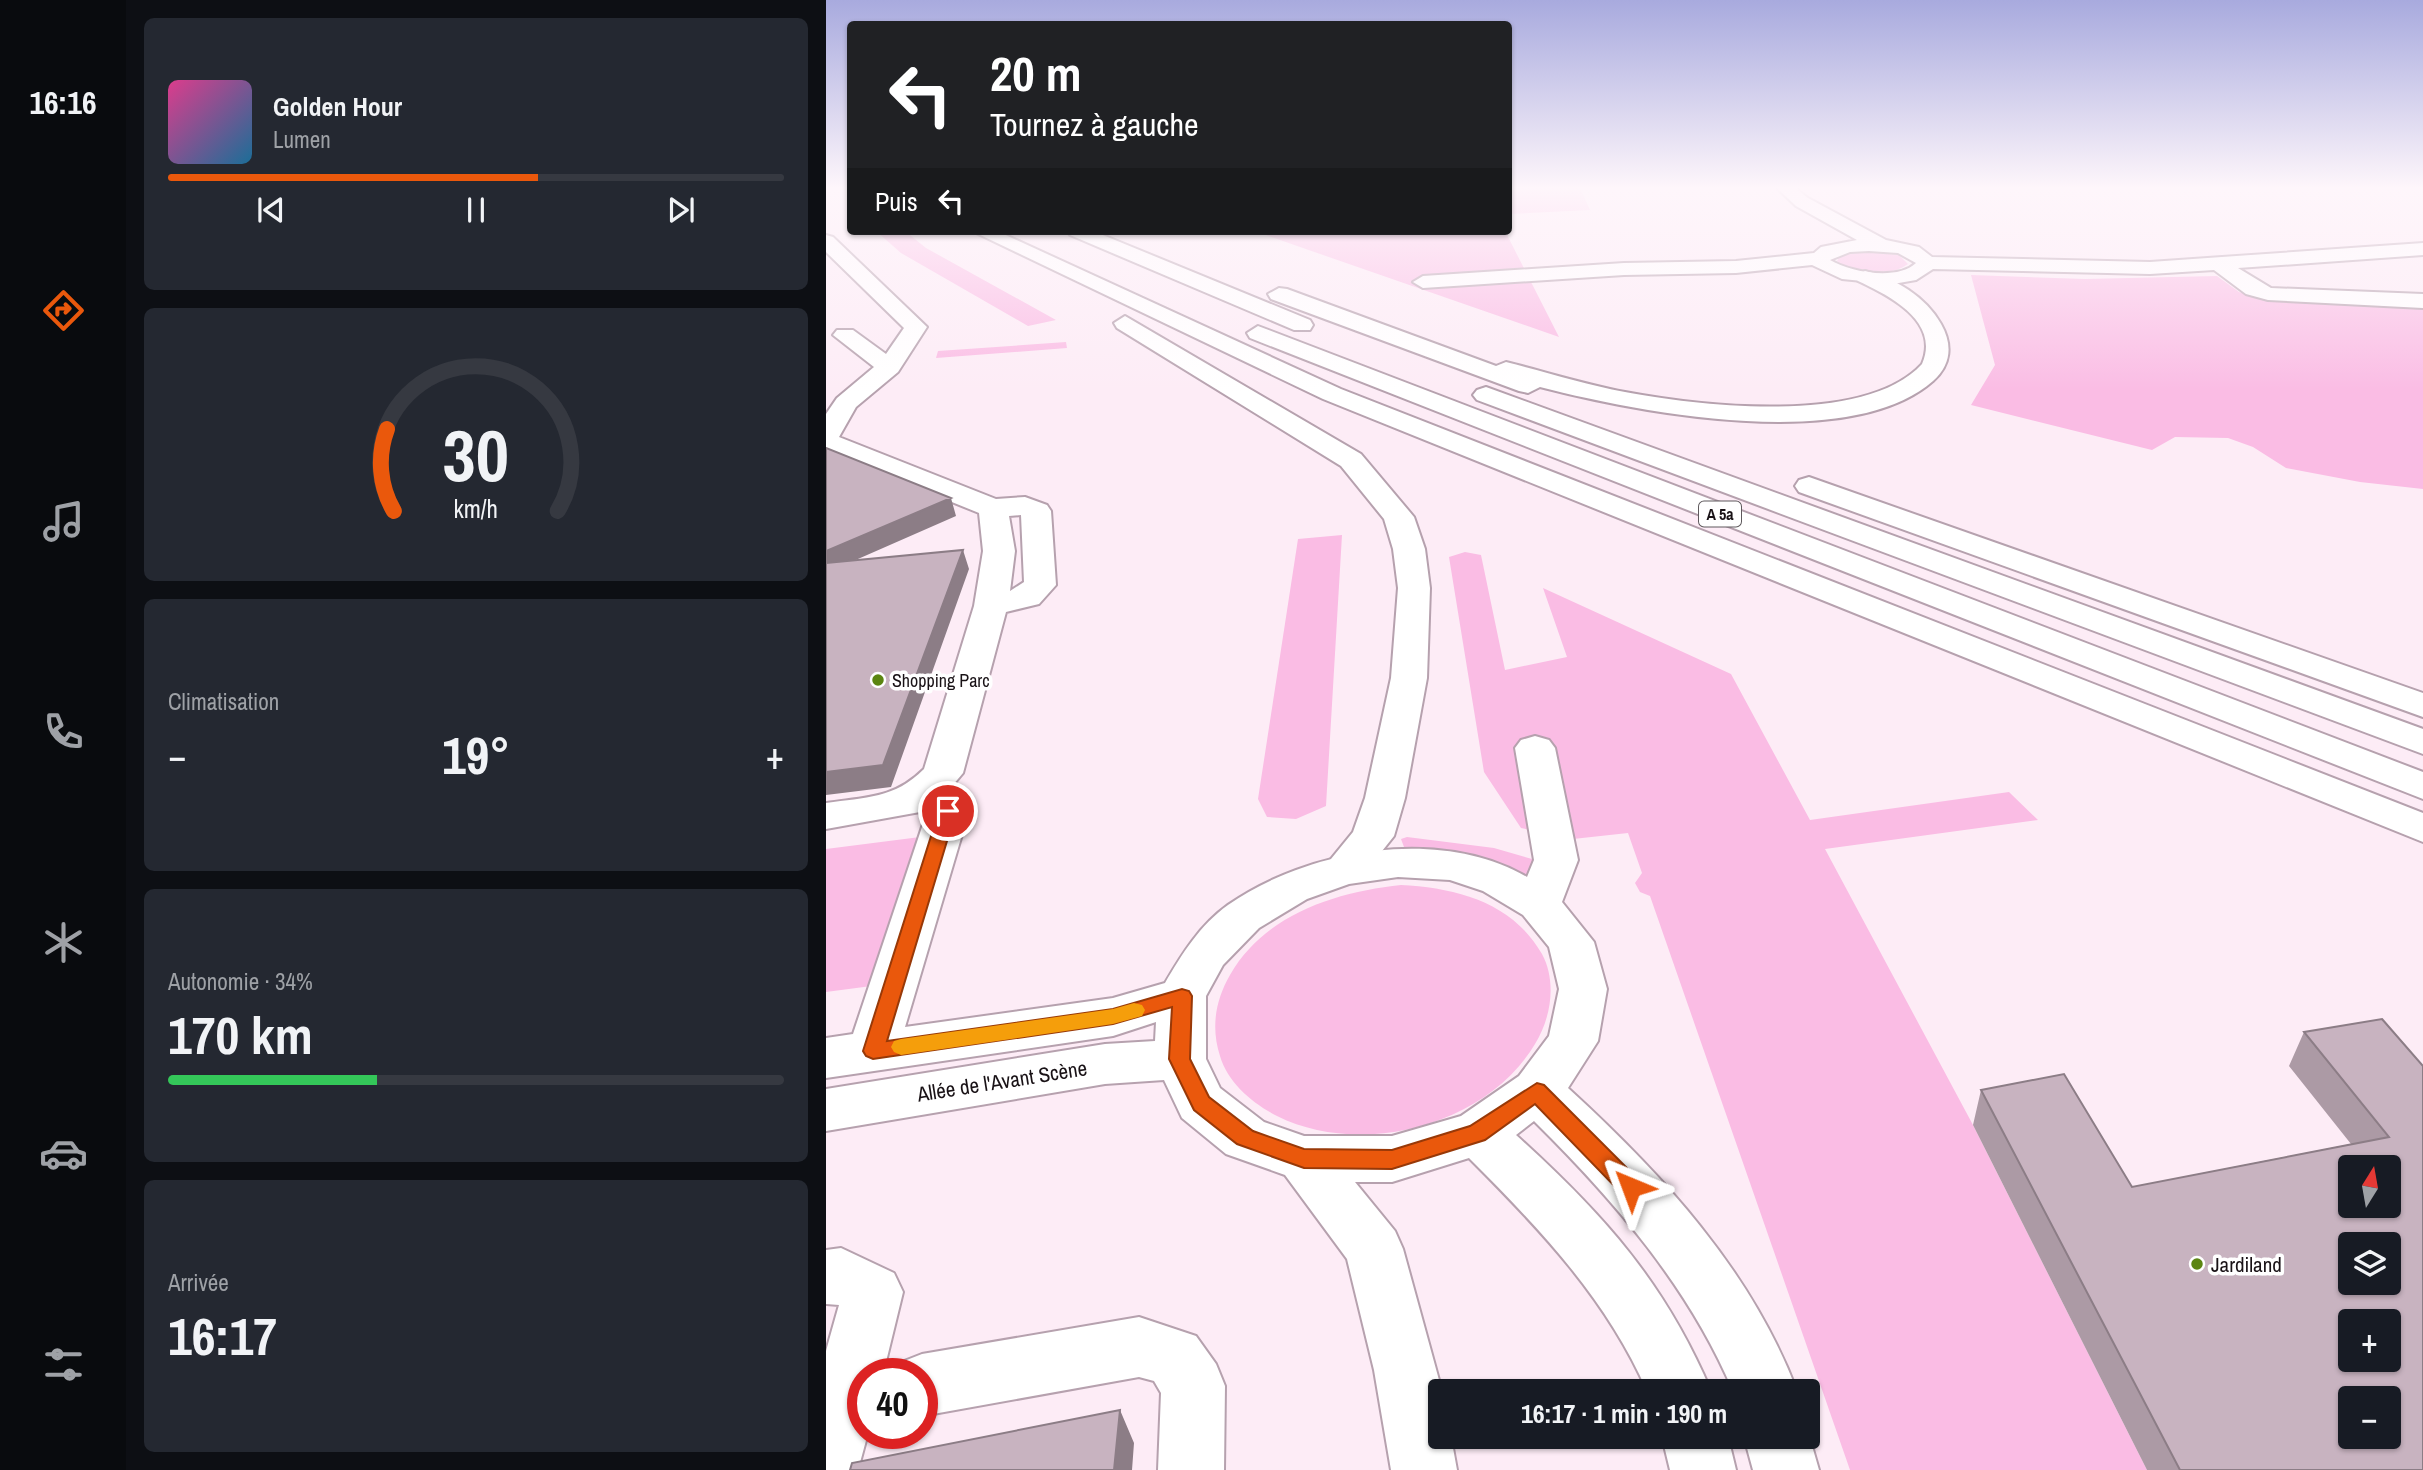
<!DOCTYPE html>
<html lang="fr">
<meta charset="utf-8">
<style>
:root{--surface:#171b24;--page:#242831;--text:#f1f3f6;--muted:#9ea1a6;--line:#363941;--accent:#ea580c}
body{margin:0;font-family:"Archivo Narrow",sans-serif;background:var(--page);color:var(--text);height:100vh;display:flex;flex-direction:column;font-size:26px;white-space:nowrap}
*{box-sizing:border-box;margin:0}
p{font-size:23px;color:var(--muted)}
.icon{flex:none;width:38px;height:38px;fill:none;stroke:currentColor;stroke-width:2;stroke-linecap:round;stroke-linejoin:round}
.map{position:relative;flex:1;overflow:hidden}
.drawer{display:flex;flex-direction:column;gap:18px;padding:18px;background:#0d0f14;width:700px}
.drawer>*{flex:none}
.guide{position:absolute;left:21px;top:21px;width:665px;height:214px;border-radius:7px;box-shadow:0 2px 5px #0004;background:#202124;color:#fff;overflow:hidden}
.needle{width:46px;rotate:11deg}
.buttons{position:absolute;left:1512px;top:1155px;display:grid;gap:14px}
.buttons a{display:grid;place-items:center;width:63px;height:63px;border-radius:7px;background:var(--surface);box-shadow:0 2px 5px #0004;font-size:35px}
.speed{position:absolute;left:21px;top:1358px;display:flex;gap:14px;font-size:35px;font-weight:700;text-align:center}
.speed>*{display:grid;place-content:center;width:91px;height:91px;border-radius:50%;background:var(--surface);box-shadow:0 2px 5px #0004;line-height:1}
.speed .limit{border:10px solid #d22;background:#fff;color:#111}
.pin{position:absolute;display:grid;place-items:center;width:60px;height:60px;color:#fff;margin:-30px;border:4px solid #fff;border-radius:50%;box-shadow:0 2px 7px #0007}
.me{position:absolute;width:77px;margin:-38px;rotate:316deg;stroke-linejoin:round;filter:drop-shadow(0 0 5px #0008)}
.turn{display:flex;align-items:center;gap:24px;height:147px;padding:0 28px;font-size:32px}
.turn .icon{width:91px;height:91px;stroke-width:2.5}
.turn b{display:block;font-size:49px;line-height:60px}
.then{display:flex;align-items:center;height:66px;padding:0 28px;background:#0003;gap:14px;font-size:26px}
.big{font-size:52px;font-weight:700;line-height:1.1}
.drawer .card{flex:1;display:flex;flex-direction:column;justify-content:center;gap:10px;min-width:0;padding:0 24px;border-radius:10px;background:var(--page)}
.drawer .dial{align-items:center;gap:0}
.dial svg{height:182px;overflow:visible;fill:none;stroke:var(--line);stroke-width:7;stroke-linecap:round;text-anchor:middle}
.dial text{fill:var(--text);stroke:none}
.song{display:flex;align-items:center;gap:21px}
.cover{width:84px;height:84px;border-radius:10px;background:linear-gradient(135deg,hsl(330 70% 55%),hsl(200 70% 35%))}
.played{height:7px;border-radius:4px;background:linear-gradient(90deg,var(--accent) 60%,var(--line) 60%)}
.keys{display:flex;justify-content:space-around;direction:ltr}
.heat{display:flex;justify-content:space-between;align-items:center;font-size:38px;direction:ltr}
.charge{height:10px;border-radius:5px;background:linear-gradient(90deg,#34c759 34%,var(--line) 0)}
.trip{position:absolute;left:602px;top:1379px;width:392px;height:70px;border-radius:7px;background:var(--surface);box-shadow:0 2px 5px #0004;font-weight:700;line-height:70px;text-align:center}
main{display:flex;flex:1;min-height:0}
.tabs{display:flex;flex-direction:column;width:126px;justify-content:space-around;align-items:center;background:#090b0e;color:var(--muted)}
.tabs .icon{width:49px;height:49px}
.tabs .on{color:var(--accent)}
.tabs b{font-size:32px;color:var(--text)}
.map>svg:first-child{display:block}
</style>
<main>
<nav class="tabs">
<b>16:16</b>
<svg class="icon on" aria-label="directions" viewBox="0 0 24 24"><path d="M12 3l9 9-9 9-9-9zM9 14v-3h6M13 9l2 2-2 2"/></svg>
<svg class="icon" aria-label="music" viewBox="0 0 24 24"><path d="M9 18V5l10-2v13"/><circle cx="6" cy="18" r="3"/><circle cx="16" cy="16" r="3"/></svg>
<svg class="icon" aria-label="phone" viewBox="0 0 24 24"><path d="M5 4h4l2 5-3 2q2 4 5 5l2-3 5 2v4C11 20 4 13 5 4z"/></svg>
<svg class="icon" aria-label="climate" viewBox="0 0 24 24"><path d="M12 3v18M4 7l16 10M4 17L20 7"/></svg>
<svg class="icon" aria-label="car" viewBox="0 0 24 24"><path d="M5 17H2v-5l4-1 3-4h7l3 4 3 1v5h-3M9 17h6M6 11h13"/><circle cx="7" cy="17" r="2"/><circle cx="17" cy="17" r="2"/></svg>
<svg class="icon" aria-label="filters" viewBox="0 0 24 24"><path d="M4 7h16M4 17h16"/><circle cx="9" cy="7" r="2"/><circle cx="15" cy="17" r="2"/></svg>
</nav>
<section class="drawer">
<div class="card">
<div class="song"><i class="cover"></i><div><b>Golden Hour</b><p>Lumen</p></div></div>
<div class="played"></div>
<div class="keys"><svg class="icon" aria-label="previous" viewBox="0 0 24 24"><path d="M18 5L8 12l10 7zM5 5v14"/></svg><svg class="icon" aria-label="pause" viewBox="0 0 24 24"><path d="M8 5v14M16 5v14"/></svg><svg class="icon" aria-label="next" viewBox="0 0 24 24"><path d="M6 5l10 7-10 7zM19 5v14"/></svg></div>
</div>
<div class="card dial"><svg viewBox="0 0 100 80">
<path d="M14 69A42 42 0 1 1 86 69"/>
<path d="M14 69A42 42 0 0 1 11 33" stroke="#ea580c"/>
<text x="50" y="56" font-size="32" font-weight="700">30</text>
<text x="50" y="72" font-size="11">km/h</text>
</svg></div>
<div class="card"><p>Climatisation</p>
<div class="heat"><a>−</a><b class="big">19°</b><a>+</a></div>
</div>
<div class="card"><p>Autonomie · 34%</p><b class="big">170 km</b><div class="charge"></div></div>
<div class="card"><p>Arrivée</p><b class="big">16:17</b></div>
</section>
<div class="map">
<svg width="1597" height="1470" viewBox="0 0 1597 1470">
<rect width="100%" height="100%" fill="#fdecf6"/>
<path fill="#fabce4" d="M683,187H803L754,188L764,210L683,214Z
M50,231H79L100,248L230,320L202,326L75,253Z
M428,231H679L733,337Z
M1037,251L1073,255L1082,264C1065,277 1026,276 1011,261L1014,255Z
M1145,275L1259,279L1391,276L1413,292L1425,296L1597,304V489L1534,482L1460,468L1427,447L1402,438L1349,437L1326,450L1145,405L1169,365Z
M240,342L241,348L110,358L112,351Z
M516,535L500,806L470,819L441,817L432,799L472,539Z
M639,552L655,555L679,670L741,657L717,588L905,674L984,820L1183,792L1212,820L999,849L1147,1125L1321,1470H1024L824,896L814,892L809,883L816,873L802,833L747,839L695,828L658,772L623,557Z
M102,836L53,985L0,992V849Z
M581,837L668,848L713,861L704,879L654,858L578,847L575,839Z
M575,885C631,888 686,902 716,954C731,982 725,1018 709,1044C660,1126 535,1158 451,1116C426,1103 402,1083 394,1056C385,1028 389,1001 404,975C439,914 510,892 575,885Z"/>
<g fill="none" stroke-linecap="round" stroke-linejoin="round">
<defs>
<path id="minor" d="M950,187H968L982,198L1060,240L1093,247L1106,257L1324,262L1597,243V255L1412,268L1445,288L1597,294V308L1442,300L1420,294L1388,270L1324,274L1107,269L1090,280L1067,284L1016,279L986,265L910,273L798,275L597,288L587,282L597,276L798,263L910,261L988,253L995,247L1031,240L970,206ZM1043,251L1072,253L1090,263C1071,281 1024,272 1004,260L1024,252Z
M0,235L7,237L101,327L72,372L30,407L13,437L170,499L199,497L221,505L225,511L230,585L213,604L180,612L137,773L121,792L137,802L143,811L79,1027L287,998L339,983C356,954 374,925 402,905C482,849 614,826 701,877L708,860L689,748L695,740L709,736L723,740L729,748L752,860L736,902L768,942L781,989L772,1041L742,1088C836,1174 925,1270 971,1391H907C863,1287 788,1200 708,1121L690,1135C777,1214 838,1281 885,1391H821C781,1299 713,1228 643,1158L566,1182H529L569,1231L577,1249L616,1391L614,1437H625L631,1470H565L548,1370L521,1259L459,1175L400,1154L356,1118L338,1080L279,1084L0,1131V1089L279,1044L329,1041L330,1022L287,1036L0,1078V1038L27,1034L100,815L94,812L0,829V803C40,797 68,799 98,769L148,606L157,551L153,513L0,451V414L11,398L48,367L7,335L11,330H27L60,354L78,328L0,252ZM195,515L198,582L184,591L189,551L183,516ZM572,877L624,880L657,891L697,915L723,947L733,989L723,1036L693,1076L635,1116L566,1136H478L438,1122L394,1088L380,1059V996L397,965L433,928L481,899L523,884Z
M15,1248L68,1273L77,1292L57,1374H37V1433H42L32,1470H0V1351L13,1305L0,1304V1250Z
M313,1317L370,1336L390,1364L399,1386L398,1470H332L335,1393L328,1381L313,1377L96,1416V1374H69L73,1363L96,1354Z
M982,1432L993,1470H927L918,1437H982Z
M836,1437H902L910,1470H844Z"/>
<path id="highway" d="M146,231H171L515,389L1597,813V842L497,399Z
M242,231H267L484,320L487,325L484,330H468L244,235Z
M1039,271C1069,278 1100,297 1115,324C1127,345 1125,365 1107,381C1024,454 811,412 714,387L702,393L693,391L445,299L442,294L453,288L461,289L670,366L680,362C720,372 758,384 799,392C874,406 1039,426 1096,364C1115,321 1062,295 1032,281L1029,277Z
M299,316L535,454L588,517L599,549L604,588L601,678L579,798L568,836L533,880L518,885L503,880L496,870L527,832L539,798L565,678L572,588L567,549L558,519L515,466L291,328L288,323Z
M432,326L1597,772V799L424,338L421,333Z
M660,387L1597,729V754L651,400L647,395L651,390Z
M983,477L1597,693V717L973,492L969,486L973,480Z"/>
</defs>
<use href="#minor" stroke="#b6a1ae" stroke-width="4"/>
<use href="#highway" stroke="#b6a1ae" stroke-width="4"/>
<use href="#minor" fill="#fff" fill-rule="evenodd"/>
<use href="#highway" fill="#fff" fill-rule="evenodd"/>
</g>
<path fill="#ac9aa5" d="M1556,1019L1597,1470H1321L1147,1125L1155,1090L1306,1187L1525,1144L1463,1066L1478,1032Z"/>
<path fill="#8c7d86" d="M125,498L130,516L0,573V551Z
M137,550L143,569L65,787L0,795V772Z
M294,1410L308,1443L306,1470H288Z"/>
<path fill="#c8b3c0" stroke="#8c7d86" stroke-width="2" fill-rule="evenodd" d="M0,448L125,498L0,551Z
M137,550L57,765L0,772V563Z
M1556,1019L1597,1066V1470H1354L1155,1090L1238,1074L1306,1187L1563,1137L1478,1032ZM1524,1167H1563V1206H1524ZM1524,1244H1563V1283H1524ZM1524,1321H1563V1360H1524ZM1524,1398H1563V1437H1524Z
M294,1410L288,1470H24L26,1463Z"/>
<linearGradient id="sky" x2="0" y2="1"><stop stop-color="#a8aade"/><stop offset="0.48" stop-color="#fef6fb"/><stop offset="1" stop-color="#fef6fb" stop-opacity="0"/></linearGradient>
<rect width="1597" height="392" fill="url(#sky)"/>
<path fill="#ea580c" stroke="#983908" stroke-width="2" d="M122,806L130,811L61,1041L287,1009L356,989L363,991L366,996L364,1059L383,1097L427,1131L478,1149L566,1150L644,1126L711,1083L718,1085L813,1180L816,1187L813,1194L805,1197L796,1194L709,1104L659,1140L566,1169L478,1168L411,1144L368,1110L343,1059L346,1007L287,1024L47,1059L40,1056L37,1051L113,811Z"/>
<path fill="#f59e0b" d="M308,1003L316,1005L319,1010L316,1016L287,1024L75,1055L68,1052L65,1047L68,1041L75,1039L287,1009Z"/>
<g fill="#5b8511" stroke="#fff" stroke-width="2.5">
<circle cx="52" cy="680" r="7"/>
<circle cx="1371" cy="1264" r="7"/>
</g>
<g text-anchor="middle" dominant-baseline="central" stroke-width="7" stroke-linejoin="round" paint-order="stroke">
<rect fill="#fff" stroke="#5e595c" stroke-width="2" x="873" y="501.5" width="42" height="25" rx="5"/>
<g font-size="16" font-weight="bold" fill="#191216">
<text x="894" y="514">A 5a</text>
</g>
<g font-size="18" fill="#191216" stroke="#fff" text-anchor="start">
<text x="66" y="680">Shopping Parc</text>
</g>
<g font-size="21" fill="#191216" stroke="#fff">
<text transform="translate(176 1081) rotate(-9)">Allée de l'Avant Scène</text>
</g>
<g font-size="21" fill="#191216" stroke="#fff" text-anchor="start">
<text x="1385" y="1264">Jardiland</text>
</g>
</g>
</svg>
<div class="buttons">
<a><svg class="needle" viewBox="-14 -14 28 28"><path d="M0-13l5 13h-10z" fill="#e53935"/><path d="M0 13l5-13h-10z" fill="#9ea1a6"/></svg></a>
<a><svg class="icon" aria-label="layers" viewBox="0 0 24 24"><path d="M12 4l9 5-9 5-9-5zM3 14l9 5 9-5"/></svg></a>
<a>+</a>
<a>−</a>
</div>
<div class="speed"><div class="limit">40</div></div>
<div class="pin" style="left:122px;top:811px;background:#d93025"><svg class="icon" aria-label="arrive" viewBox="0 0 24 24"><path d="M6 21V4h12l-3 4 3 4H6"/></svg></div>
<svg class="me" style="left:805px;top:1187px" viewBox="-20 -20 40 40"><path d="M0-17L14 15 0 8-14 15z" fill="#ea580c" stroke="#fff" stroke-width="4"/></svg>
<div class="trip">16:17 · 1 min · 190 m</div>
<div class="guide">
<div class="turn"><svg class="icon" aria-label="left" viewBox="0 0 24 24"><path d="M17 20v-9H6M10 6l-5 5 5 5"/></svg><div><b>20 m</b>Tournez à gauche</div></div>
<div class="then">Puis<svg class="icon" aria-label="left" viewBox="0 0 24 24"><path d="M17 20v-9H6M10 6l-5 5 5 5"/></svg></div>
</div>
</div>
</main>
